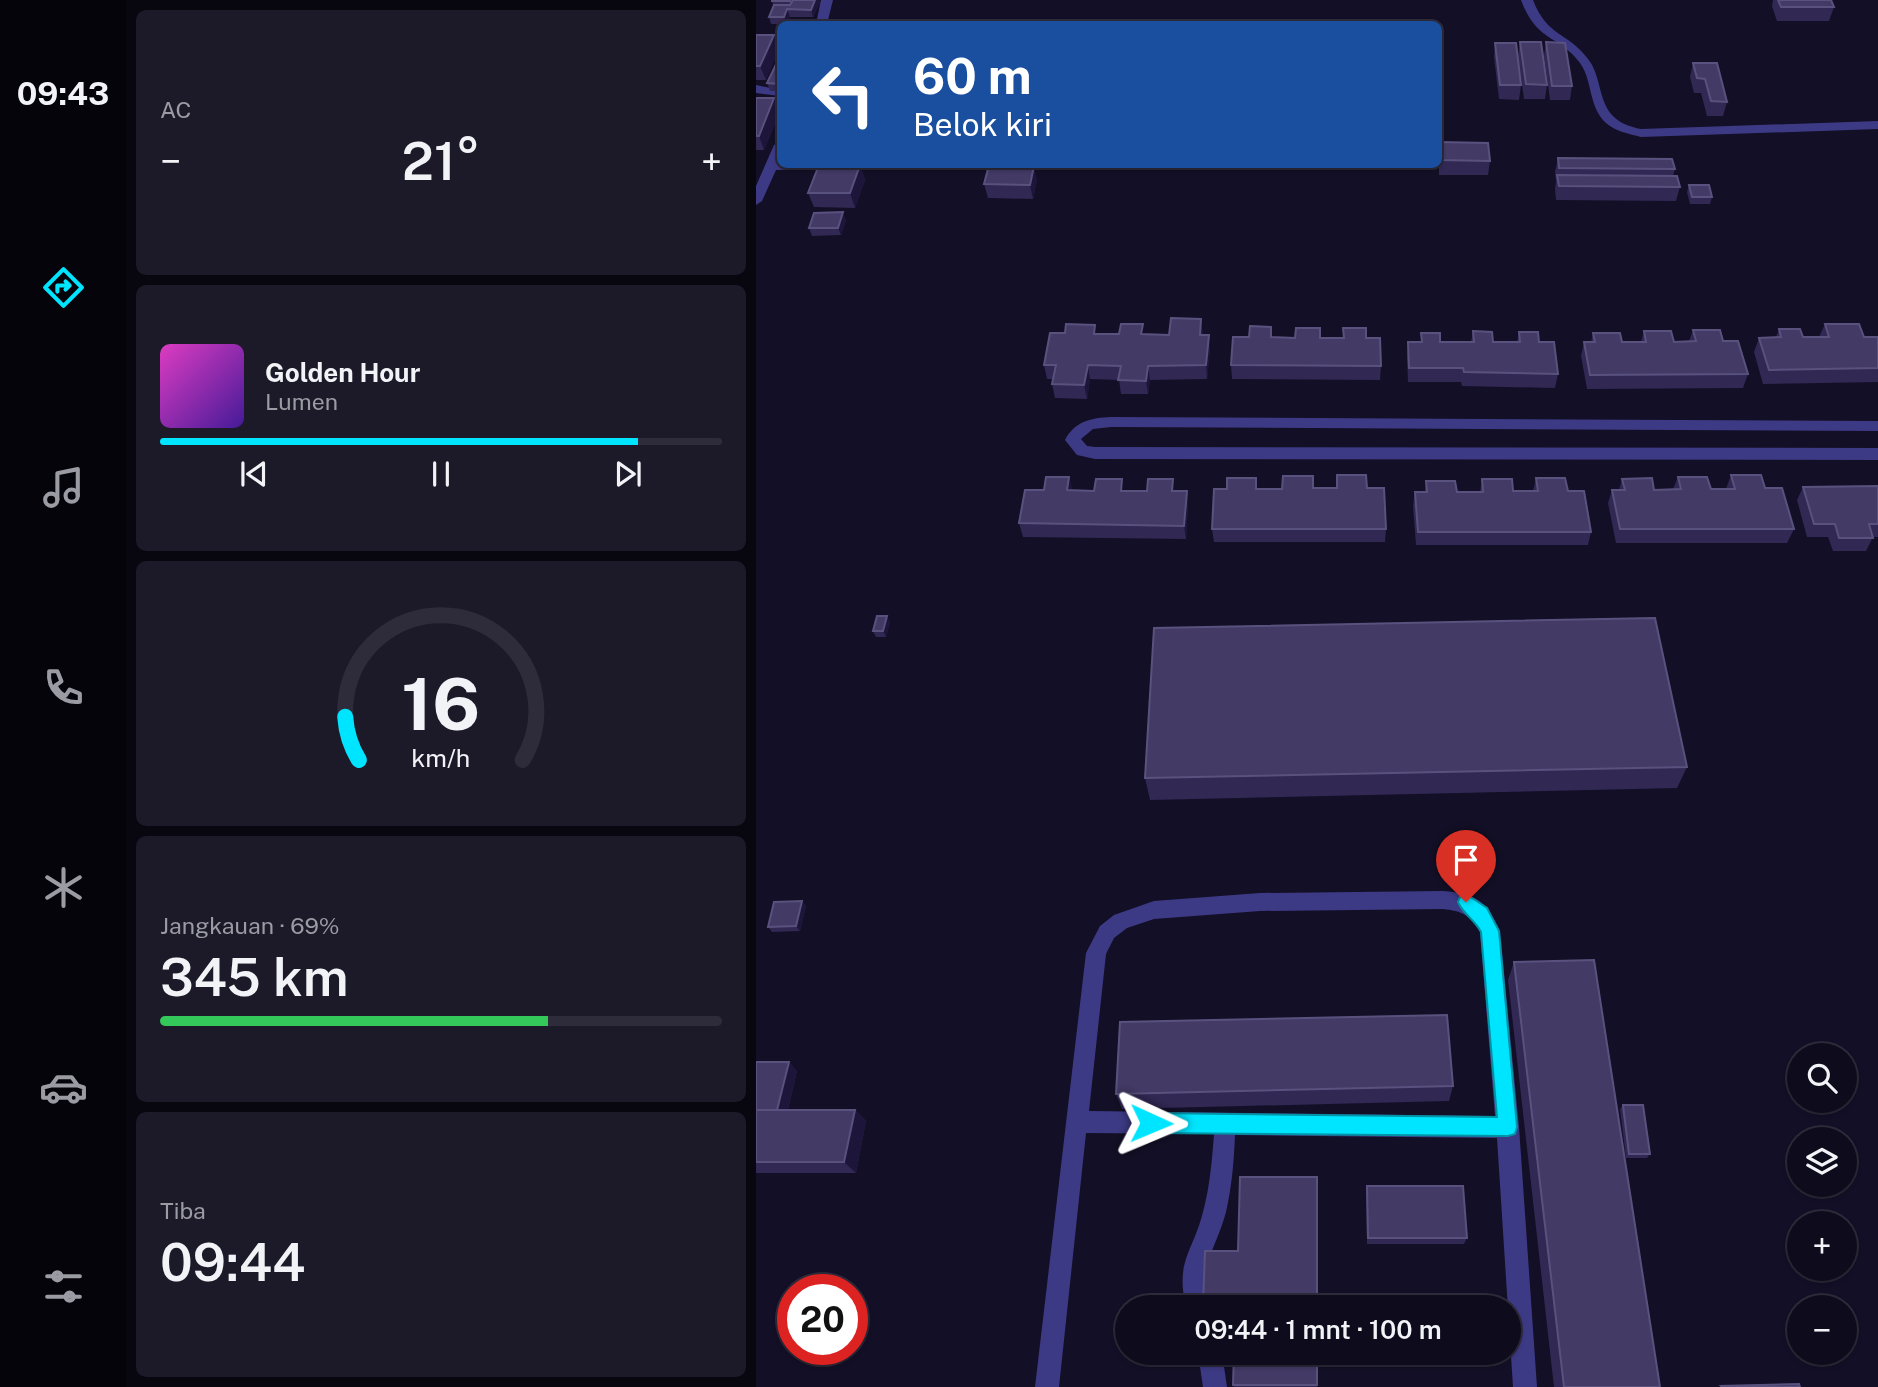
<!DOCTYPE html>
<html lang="id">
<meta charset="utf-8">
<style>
:root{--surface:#0e0b1c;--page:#1c1929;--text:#f1f3f6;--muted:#9b9ba3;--line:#2e2b3b;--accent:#00e5ff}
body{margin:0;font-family:"Public Sans",sans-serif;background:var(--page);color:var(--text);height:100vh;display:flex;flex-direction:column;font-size:26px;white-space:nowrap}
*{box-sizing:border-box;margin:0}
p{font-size:23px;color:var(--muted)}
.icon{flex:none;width:38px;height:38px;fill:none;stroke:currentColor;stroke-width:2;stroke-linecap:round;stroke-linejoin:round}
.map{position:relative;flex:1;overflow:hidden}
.drawer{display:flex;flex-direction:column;gap:10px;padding:10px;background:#08060f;width:630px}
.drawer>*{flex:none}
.guide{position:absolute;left:21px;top:21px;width:665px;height:147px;border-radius:10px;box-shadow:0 2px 5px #0004,0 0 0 2px var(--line);background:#1a4fa0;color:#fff;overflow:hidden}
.tools{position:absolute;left:1031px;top:1043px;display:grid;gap:14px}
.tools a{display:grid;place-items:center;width:70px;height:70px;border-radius:50%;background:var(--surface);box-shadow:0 2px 5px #0004,0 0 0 2px var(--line);font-size:35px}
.speed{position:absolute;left:21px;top:1274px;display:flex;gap:14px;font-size:35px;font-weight:700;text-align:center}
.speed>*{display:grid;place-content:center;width:91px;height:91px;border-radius:50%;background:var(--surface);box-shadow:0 2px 5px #0004,0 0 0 2px var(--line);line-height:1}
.speed .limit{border:10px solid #d22;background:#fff;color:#111}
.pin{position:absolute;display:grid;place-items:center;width:60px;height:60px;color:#fff;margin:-72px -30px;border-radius:50% 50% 50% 0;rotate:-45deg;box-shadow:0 0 7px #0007}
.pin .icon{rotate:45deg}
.me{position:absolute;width:77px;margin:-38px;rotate:91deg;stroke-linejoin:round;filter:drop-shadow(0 0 5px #0008)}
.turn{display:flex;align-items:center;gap:24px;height:147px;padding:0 21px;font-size:32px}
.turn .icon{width:91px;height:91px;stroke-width:2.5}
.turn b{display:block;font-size:49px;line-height:60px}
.big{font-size:52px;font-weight:600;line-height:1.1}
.drawer .card{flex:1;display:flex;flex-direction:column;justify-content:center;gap:10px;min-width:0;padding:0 24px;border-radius:10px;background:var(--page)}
.drawer .dial{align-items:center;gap:0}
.dial svg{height:182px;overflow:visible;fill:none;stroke:var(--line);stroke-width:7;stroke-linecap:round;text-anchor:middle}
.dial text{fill:var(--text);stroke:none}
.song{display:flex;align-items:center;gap:21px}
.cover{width:84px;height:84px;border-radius:10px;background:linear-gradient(135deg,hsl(310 70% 55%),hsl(260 70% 35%))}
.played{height:7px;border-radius:4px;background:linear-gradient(90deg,var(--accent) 85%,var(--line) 85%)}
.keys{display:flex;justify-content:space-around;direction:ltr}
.heat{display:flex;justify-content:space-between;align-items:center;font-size:38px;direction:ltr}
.charge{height:10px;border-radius:5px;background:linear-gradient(90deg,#34c759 69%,var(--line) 0)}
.trip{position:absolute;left:359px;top:1295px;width:406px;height:70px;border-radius:35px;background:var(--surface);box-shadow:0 2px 5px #0004,0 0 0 2px var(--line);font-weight:600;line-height:70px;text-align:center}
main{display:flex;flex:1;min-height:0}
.tabs{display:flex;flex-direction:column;width:126px;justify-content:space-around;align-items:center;background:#06040b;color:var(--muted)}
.tabs .icon{width:49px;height:49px}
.tabs .active{color:var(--accent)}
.tabs b{font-size:32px;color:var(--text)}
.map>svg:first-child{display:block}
</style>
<main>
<nav class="tabs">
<b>09:43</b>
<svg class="icon active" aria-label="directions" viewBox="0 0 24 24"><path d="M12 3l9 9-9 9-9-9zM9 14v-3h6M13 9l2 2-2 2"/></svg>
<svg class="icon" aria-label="music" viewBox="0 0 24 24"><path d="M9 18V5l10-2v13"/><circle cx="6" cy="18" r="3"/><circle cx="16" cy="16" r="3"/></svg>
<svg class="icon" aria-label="phone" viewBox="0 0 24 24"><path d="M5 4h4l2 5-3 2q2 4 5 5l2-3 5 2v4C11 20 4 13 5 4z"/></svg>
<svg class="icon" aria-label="climate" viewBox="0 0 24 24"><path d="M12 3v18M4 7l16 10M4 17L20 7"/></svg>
<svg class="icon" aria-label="car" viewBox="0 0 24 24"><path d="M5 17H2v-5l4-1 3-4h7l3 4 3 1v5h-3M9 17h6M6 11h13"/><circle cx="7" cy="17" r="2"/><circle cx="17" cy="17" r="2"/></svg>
<svg class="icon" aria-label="filters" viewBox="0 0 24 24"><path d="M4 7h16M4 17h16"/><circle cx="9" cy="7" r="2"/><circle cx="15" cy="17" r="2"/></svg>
</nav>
<section class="drawer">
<div class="card"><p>AC</p>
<div class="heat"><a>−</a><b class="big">21°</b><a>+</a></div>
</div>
<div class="card">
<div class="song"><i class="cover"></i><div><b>Golden Hour</b><p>Lumen</p></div></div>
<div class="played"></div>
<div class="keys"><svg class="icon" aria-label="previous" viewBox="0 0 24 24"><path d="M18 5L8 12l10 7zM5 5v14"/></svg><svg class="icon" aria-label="pause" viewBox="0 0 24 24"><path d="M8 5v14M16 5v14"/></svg><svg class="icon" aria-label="next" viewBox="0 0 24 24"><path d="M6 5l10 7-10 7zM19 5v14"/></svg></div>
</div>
<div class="card dial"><svg viewBox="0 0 100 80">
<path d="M14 69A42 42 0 1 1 86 69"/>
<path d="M14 69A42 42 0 0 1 8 50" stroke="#00e5ff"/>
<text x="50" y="56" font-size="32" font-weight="700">16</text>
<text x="50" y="72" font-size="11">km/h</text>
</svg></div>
<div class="card"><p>Jangkauan · 69%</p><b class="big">345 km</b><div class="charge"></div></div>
<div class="card"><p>Tiba</p><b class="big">09:44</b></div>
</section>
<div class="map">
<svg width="1122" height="1387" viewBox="0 0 1122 1387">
<rect width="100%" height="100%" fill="#130f26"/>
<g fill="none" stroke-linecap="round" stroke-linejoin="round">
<path fill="#3d3a85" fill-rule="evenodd" d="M65,0H77L71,24H60Z
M765,0H777C791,37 812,32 832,59C845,75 842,99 856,115C863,123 874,127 885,129L1122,121V129L885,137C873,134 859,131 850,123C832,106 837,81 824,63C802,34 781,43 765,0Z
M0,85L24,90V96L0,93Z
M24,141V164H126L120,168L20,170L6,201L0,205V186L18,145Z
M687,891C720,894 730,900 744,931L763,1127L781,1387H757L741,1138L479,1135C478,1160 476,1186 470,1212C459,1252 443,1262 453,1307H430C419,1261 437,1252 447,1212C454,1186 456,1160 458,1134L330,1133L303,1387H279L330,953L344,926L358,915L398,901L504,893ZM687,909C706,911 715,915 724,932L739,1116L333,1111L350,954L358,938L371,928L398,919L504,911Z
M442,1353H466L471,1387H447Z"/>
<path fill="#3d3a85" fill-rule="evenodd" d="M355,417L1122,421V431L355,427L337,429L325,439L331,446L339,447L1122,448V460L339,459L321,455L309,440C319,421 335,418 355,417Z"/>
</g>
<path fill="#312854" d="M16,0H63L64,3L57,17H34L31,24H15L13,17L17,6Z
M1017,0H1075L1078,7L1073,21H1021L1016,6Z
M0,35L23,49L10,80H0Z
M764,42L791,85L789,99H768L762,56Z
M790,42L816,86L814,100H794L788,56Z
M739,43L765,85L763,100L743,99L738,57Z
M24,57V91H14L11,83Z
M937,63L971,102L967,116H951L945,93H938L934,77Z
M0,98L24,112L8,150H0Z
M683,142L734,161L732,175H683Z
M802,158L919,169L917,176L924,187L920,201L800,200L799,189L800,181L799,172Z
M104,165L109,180L99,208L58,207L52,193Z
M281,180L277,199L232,198L228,184Z
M933,185L956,197L954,204H934L931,192Z
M90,220L85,235L56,236L53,228Z
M1069,324L1108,337H1122V382L1007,384L998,352L1003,338L1020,337L1023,329L1047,337H1063Z
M937,330L967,341L992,374L987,388L831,389L825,356L828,342H835L837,333L866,342H885L888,331L918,342L933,341Z
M717,331L737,342H761L763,332L783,342L802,374L799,388L706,386L705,382H652L651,356L652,342H665V333L684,342H715Z
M447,333L446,335L454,349L451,379L394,380L392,394H365L363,380L334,379L331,399L299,398L296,384L297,379H291L288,365L341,334L413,335Z
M516,337L610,338L625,366L624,380L476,379L475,365Z
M975,475L1009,488L1038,529L1031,543H860L852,503L856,490H863L866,479L898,490L917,489L922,477L955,489H970Z
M313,477L316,490L431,491L432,505L430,539L267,537L263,523L288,490Z
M780,478L812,491L835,532L832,545H660L657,506L659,492H669L670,481L701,492H724L726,479L757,491H777Z
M1122,486V537H1117L1110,551H1077L1072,537H1051L1041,500L1047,487Z
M611,488L630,529L629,542H458L456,529L471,489Z
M134,622L130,637H120L117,631Z
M931,767L921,788L394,800L389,778Z
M46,901L50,906L44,931L16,932L12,927Z
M758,962L904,1387H798L752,980Z
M0,1062H33L41,1071L32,1110H99L110,1121L100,1173H0Z
M697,1086L693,1101L366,1109L360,1094Z
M867,1105L894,1154L891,1158H870L864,1109Z
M611,1186L711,1238L708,1244H611L610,1192Z
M561,1353V1387H478L477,1385Z"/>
<path fill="#1d163a" d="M59,0H63L64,3L57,17L55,10Z
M31,9L34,17L31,24L28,17Z
M18,35L23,49L10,80L4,66Z
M18,98L24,112L8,150L3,136Z
M104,165L109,180L99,208L94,193Z
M278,166L281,180L277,199L274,185Z
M87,212L90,220L85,235L82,228Z
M445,319L447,333L445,349L444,335Z
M453,335L454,349L451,379L450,365Z
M332,365L334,379L331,399L328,385Z
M392,366L394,380L392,394L390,381Z
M313,477L316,490H311Z
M431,491L432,505L430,539L428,526Z
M131,616L134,622L130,637L127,631Z
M46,901L50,906L44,931L40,926Z
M33,1062L41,1071L29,1121L20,1114Z
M99,1110L110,1121L100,1173L88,1162Z"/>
<path fill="#433a66" stroke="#5a527e" stroke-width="2" d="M16,0H34V1H16Z
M37,0H59L55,10L31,9L28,17H13L18,5H34Z
M1022,0H1075L1078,7H1025Z
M0,35H18L4,66H0Z
M764,42H785L791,85L770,84Z
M790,42L809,43L816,86H796Z
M739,43H760L765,85H744Z
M24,56V84L11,83Z
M937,63H961L971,102L955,101L949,79L941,78Z
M0,98H18L3,136H0Z
M683,142L732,143L734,161L684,160Z
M802,158L916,159L919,169L803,168Z
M63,165H104L94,193H52Z
M233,165L278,166L274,185L228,184Z
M801,175L921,176L924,187L803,186Z
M933,185H953L956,197H936Z
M87,212L82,228H53L58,213Z
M415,318L445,319L444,335H453L450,365L392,366L390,381L362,380L365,366L332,365L328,385L296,384L300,365H288L294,333H309L310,324L339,325L338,334H363L365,324H387L385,334L413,335Z
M1069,324H1103L1108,337H1122V368L1013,370L1003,338L1025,337L1023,329H1044L1047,337H1073Z
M494,326L515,327V337L539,338L540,328H564V338H588L587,328H610V338H624L625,366L475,365L477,337H493Z
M937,330H964L967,341H982L992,374L834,375L828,342H839L837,333H864L866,342H890L888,331H915L918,342L940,341Z
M717,331L736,332L737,342H764L763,332H782L783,342H798L802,374L708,372L707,368H653L652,342H666L665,333H684V342H718Z
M581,475H610L611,488H628L630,529H456L458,489H471V478H500V489H526L527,476H557V488H581Z
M975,475H1005L1009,488H1026L1038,529H864L856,490H869L866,479L896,478L898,490L925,489L922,477H951L955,489H979Z
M290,477H313L311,490L338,491L340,479H366L365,491H391L392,479H417L416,491H431L428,526L263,523L269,490H288Z
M780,478H809L812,491H828L835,532H662L659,492H671L670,481H699L701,492H727L726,479H756L757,491H782Z
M1122,486V524H1113L1117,538H1083L1079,524H1058L1047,487Z
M121,616H131L127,631H117Z
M899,618L931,767L389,778L398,628Z
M46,901L40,926L12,927L18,902Z
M838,960L904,1387H808L758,962Z
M691,1015L697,1086L360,1094L364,1022Z
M0,1062H33L21,1110H0Z
M867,1105H887L894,1154H873Z
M0,1110H99L88,1162H0Z
M484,1177H561V1307H447L449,1251H482Z
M611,1186H707L711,1238H612Z
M478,1353H561V1385H477Z
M1043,1384L1044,1387H966L965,1386Z"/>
<path fill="#00e5ff" stroke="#0095a6" stroke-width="2" d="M710,894L731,908L743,931L761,1127L759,1134L752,1136L395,1133L388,1130L385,1123L388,1116L395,1113L741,1117L725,932C719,920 707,914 702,902L704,897Z"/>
</svg>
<div class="tools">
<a><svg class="icon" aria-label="search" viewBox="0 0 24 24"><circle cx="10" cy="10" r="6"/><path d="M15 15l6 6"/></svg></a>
<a><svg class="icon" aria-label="layers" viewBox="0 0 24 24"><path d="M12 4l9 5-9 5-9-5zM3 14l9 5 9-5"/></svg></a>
<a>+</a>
<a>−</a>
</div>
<div class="speed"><div class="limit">20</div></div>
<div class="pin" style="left:710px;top:902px;background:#d93025"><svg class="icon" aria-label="arrive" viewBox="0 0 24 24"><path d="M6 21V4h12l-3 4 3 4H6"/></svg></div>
<svg class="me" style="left:395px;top:1123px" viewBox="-20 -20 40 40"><path d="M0-17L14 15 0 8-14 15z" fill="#00e5ff" stroke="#fff" stroke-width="4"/></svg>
<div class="trip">09:44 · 1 mnt · 100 m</div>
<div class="guide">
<div class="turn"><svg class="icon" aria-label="left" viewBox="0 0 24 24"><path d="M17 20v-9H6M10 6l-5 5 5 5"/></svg><div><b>60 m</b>Belok kiri</div></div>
</div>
</div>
</main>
